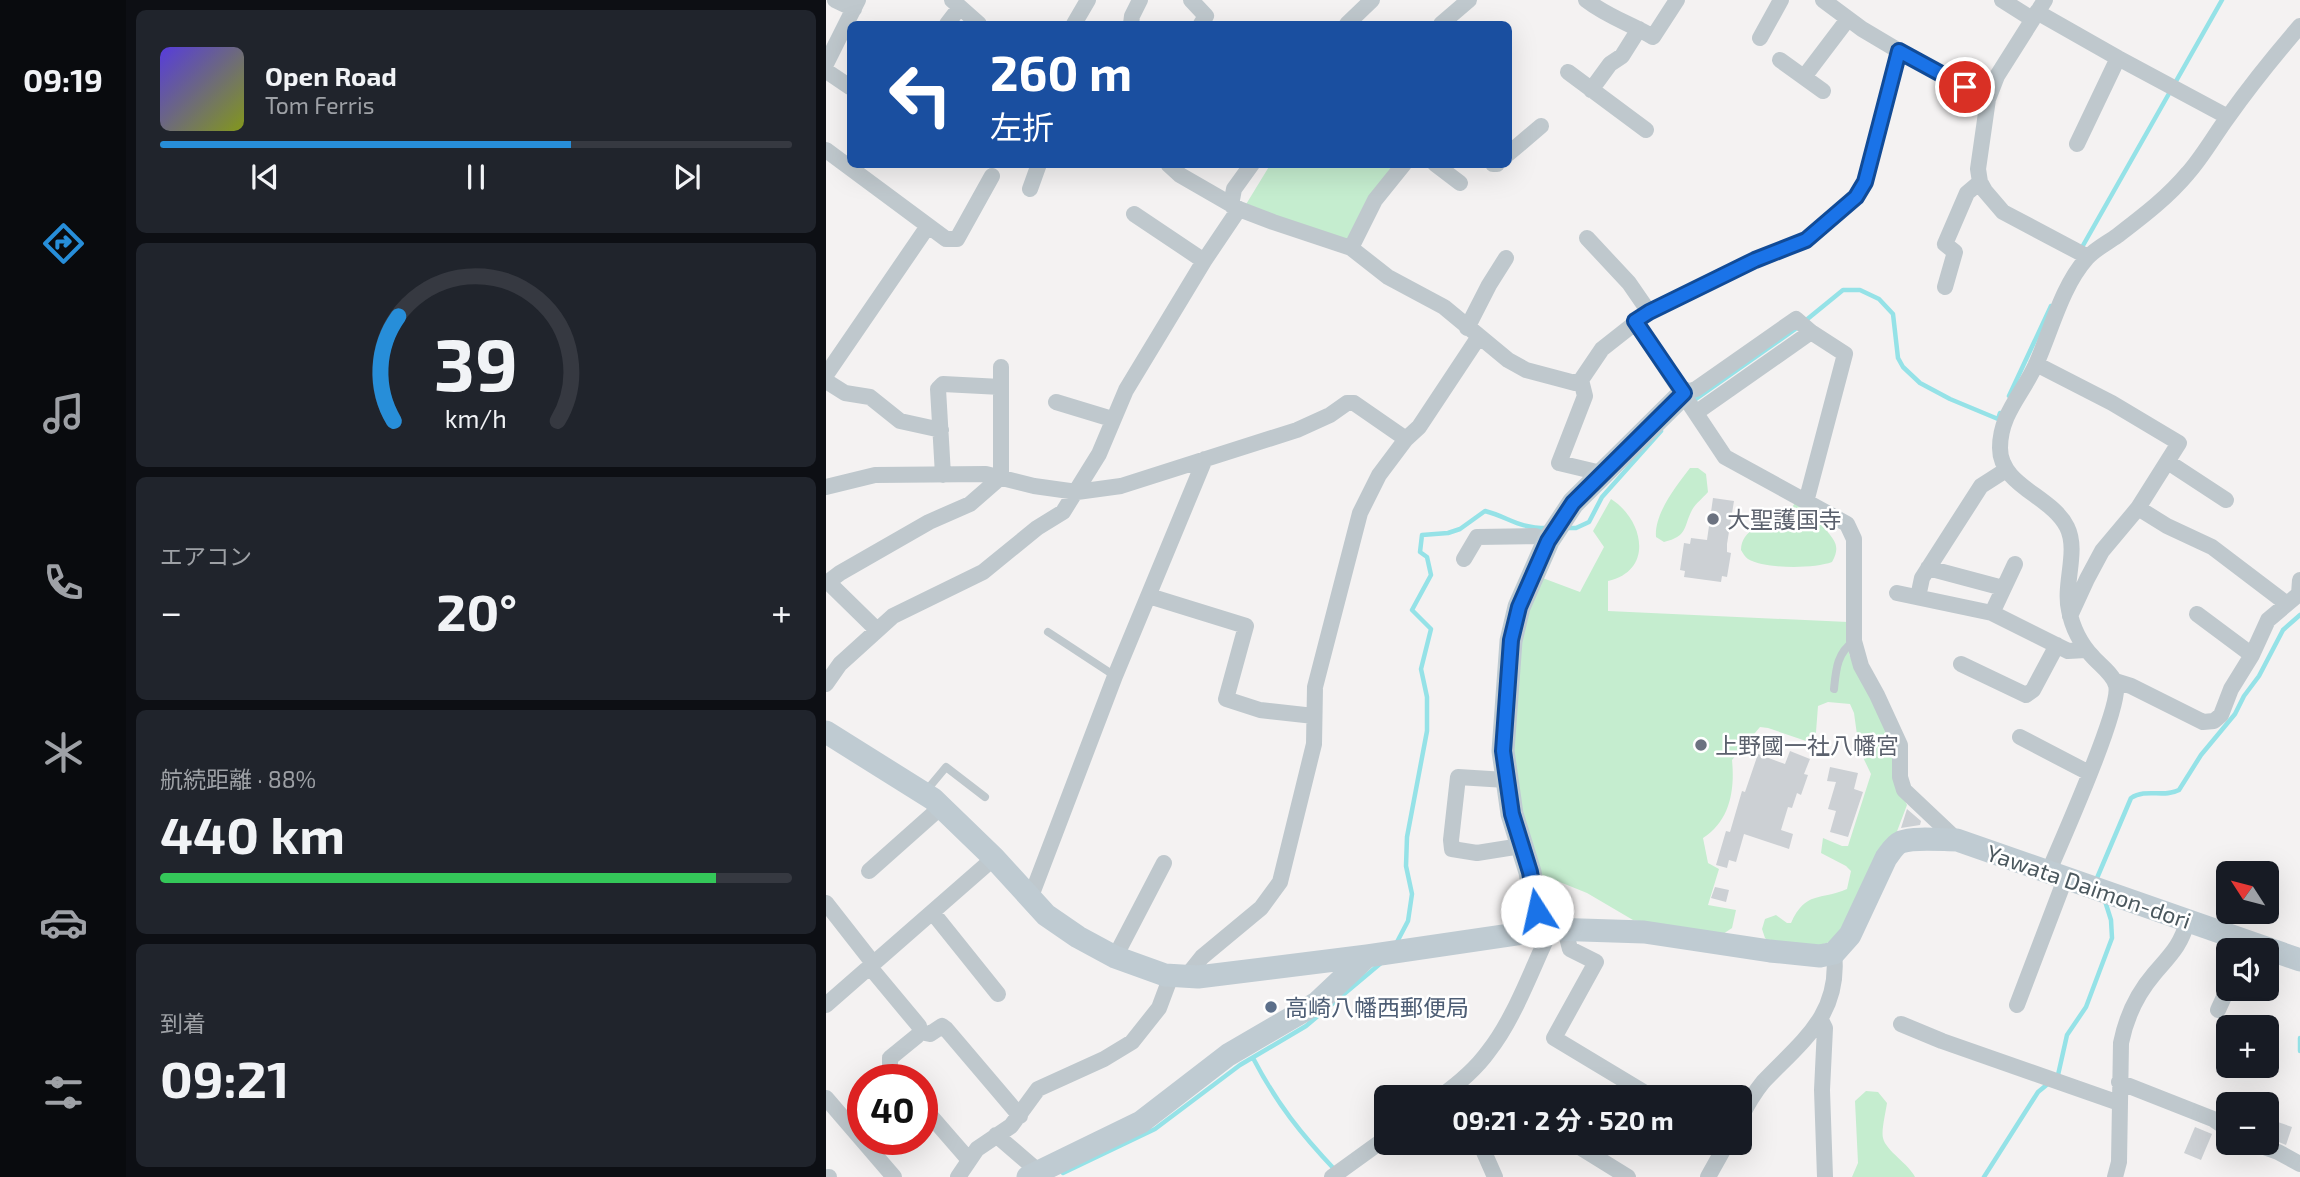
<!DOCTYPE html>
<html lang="ja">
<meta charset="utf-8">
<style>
:root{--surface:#171b24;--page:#20242c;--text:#f1f3f6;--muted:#9ea1a6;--line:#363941;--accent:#278ed9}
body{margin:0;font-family:"Exo 2","Noto Sans JP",sans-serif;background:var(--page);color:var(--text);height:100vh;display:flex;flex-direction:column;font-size:26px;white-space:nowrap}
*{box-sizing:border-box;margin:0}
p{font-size:23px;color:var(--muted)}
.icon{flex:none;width:38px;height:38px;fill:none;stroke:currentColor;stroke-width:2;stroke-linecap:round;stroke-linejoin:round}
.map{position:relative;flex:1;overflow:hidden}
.details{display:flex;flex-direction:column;gap:10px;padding:10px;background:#0d0f14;width:700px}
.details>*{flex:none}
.banner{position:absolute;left:21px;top:21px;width:665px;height:147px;border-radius:10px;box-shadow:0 7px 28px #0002;background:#1a4fa0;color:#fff;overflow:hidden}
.needle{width:46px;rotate:306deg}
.controls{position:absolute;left:1390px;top:861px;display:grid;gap:14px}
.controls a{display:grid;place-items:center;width:63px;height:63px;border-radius:10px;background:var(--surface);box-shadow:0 7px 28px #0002;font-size:35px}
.speed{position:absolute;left:21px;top:1064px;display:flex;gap:14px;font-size:35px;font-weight:700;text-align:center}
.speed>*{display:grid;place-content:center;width:91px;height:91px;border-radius:50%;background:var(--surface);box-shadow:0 7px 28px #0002;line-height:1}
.speed .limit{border:10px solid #d22;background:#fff;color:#111}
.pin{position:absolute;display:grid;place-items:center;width:60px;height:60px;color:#fff;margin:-30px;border:4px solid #fff;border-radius:50%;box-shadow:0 2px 7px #0007}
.me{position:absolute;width:77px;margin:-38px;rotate:350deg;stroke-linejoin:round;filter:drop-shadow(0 0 5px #0008)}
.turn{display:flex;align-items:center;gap:24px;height:147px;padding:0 28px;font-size:32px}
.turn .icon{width:91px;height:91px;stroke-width:2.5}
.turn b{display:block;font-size:49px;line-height:60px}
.big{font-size:52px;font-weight:700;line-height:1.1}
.details .tile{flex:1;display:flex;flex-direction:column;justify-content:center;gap:10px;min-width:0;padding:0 24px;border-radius:10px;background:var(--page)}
.details .dial{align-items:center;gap:0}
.dial svg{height:182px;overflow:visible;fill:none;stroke:var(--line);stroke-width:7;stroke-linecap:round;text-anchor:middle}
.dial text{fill:var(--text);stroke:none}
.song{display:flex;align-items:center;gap:21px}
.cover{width:84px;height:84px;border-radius:10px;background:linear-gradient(135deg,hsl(250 70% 55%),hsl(70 70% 35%))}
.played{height:7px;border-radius:4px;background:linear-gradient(90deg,var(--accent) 65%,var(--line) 65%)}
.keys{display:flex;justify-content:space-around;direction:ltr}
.heat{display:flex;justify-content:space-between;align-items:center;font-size:38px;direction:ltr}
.charge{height:10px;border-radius:5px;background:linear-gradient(90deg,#34c759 88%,var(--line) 0)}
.trip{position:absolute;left:548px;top:1085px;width:378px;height:70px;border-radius:10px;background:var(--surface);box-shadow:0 7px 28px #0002;font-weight:700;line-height:70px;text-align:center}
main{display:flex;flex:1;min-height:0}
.tabs{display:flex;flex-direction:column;width:126px;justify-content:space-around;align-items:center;background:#090b0e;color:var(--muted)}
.tabs .icon{width:49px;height:49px}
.tabs .active{color:var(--accent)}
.tabs b{font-size:32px;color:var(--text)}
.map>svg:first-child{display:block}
</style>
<main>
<nav class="tabs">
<b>09:19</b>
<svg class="icon active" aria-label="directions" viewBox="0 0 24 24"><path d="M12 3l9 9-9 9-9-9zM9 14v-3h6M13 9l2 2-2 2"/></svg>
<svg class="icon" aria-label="music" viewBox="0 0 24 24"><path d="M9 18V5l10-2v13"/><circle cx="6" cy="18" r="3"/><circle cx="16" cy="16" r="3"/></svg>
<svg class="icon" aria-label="phone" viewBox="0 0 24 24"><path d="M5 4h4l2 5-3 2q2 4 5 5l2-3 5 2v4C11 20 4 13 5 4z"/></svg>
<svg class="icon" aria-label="climate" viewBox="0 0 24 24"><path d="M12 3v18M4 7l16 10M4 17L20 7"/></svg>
<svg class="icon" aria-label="car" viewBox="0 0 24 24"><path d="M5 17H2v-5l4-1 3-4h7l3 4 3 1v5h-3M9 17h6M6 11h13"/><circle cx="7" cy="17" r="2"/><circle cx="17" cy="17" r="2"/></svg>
<svg class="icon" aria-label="filters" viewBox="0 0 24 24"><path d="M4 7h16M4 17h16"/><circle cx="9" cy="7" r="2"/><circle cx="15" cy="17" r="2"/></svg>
</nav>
<section class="details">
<div class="tile">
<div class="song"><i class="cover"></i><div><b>Open Road</b><p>Tom Ferris</p></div></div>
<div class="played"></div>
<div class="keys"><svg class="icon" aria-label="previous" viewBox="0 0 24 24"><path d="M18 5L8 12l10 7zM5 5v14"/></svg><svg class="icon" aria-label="pause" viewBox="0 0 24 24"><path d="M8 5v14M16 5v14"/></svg><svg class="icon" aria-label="next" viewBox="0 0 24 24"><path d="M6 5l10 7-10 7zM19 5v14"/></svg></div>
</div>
<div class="tile dial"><svg viewBox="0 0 100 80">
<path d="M14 69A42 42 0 1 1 86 69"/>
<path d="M14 69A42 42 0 0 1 16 23" stroke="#278ed9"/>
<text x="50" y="56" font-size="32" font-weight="700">39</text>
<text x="50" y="72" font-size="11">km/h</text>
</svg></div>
<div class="tile"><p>エアコン</p>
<div class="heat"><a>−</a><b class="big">20°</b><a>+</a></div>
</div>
<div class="tile"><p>航続距離 · 88%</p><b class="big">440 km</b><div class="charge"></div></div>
<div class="tile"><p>到着</p><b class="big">09:21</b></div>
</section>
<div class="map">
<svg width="1474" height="1177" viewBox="0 0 1474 1177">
<rect width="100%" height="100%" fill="#f4f2f2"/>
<path fill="#c5edcf" d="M444,165H573L522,242L419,206Z
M864,468H872L880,474L882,492C877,498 870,503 866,510C857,528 862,536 838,542L830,537C828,514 850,486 864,468Z
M785,499C817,519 829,570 782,581V611L1022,622L1023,654L1065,740L1074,791L1081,805L1070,834L1010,940L994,945L946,944L939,938L936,929L939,919L950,915L961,923H965C980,890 994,901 1021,889L1025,871L1020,866L995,853L997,838L1016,846H1022L1045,774L1033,749L1028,713L1024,704L1002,702L992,706L990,732L986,743L942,728L934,727L906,760C909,790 904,821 877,838L882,863L893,869L882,905L910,910L906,928L894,936L807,920L761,893L709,872L686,780L692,642L714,577L754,592L778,547L767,531Z
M969,503L993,516C999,537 1019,539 1006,562C987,569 939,569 922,559C919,557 917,553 915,550C916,521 956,524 969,503Z
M1040,1091L1052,1092L1061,1103C1060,1111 1055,1131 1057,1138C1060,1151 1083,1164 1089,1177H1026L1032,1163L1029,1101Z"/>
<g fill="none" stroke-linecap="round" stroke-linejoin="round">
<path stroke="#95e2e7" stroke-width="4.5" d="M1255,249L1396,0
M1183,396L1225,306
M867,401L968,330L1017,290H1034L1053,299L1067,314L1072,358L1077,367L1094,383L1124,399L1172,419L1174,413
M740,528H750L763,522L776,497L835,431
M1273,883L1271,878L1305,798C1320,788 1338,798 1353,790L1375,755L1409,714L1418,696L1433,676L1457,630L1474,615
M571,942L582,921L586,894L580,866L581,837L601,731V697L595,669L605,629L586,610L605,575L601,557L594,552L596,535L622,533L634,529L659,511C685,518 691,528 721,528
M1474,1038V1051
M427,1058C451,1104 475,1134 510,1171
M1230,1078L1232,1075L1241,1035L1260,1007L1286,938L1285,920L1279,901
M237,1173L329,1129L414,1065L480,1026L555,963
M1158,1177L1212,1092L1223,1083"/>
</g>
<path fill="#ccd0d4" d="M887,498L908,501L901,544V552L905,553L901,577L896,576L895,582L858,577L859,571L854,570L858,543L864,544L865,538L881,540Z
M964,751L984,759L978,774L982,775L975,795L971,793L966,808L962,807L955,830L967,834L963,849L918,834L910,862L903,860L901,868L890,865L900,831L904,832L916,791L919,792L932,754L959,764Z
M1004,767L1032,773L1028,789L1037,792L1022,837L1004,832L1010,811L1002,809L1010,782L1001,781Z
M1081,809L1095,821L1094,825L1075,828Z
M889,887L903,890L900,902L885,898Z
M1449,1121L1466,1127L1460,1145L1443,1138Z
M1369,1127L1386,1134L1375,1160L1358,1153Z"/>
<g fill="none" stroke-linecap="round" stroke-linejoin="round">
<path stroke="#bfc8cd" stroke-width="8" d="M222,632L289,676
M1008,689C1010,669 1011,653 1028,641
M100,791L120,767L159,797"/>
<path stroke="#bfc8cd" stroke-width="16" d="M9,0L28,9
M126,0L153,24
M365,0L380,16L375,24
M760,0C782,17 803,23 827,37L851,0
M1176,0L1206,19
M1219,0L1171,76L1162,99L1152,169L1154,182L1159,191L1177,212L1262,257
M1211,12L1292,58L1402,117
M121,24L134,7
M248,24L262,0
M305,24L306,16L314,0
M521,24L546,0
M615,24L643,0
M934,38L955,0
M1073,51L1162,99
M954,60L997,91
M0,64L32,0
M0,71L24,87
M742,72L820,130
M978,77L1022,19
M765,90L784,64L796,56L813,29
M1251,144L1292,58
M0,150L120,239H131L166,176
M682,154L715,126
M342,164L354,175L413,209L447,222L525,248L562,277L618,307L682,360L700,370L749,383L755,380L776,349L823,312L929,260L980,240L1030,197L1039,182L1073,51L1036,29L997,0
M609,164L634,183
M667,164H671
M204,189L213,164
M405,205L408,189L426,164
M308,214L378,261
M761,238L803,283L823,312
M525,248L549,200L578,164
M1119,287L1129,252L1119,244L1141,193L1154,182
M809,322L899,457L1021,524L1028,539V641L1035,666L1051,695L1074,745V777L1078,790L1131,840
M641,328L663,285L680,258
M1210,364L1286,403L1353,443L1312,508L1276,551L1261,579L1244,616
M0,375L102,226
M755,380L759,396L733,463L775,473
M0,381L19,393L44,397L74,421L115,430
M858,393L870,389L970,319L985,332L1019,354L980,502
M230,402L286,419
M871,412L985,332
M1342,462L1400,500
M117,475L112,389L117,384L175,387
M0,487L49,475L160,474L208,486L251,492L295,486L471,430L504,415L521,403H528L580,439
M1312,508L1341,526L1386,547L1461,604
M638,559L651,537L709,536L722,541
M1102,568L1177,588
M1071,593L1166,613L1242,651L1260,650
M323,596L420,626L400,699L434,710L488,716
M1092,597L1096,578L1155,486L1180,470
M1166,613L1189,564
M1371,614L1426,655
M50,629L2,582L14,573L103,522L144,504L175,477V367
M1135,664L1200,695L1207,690L1231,645
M1289,681L1305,686L1377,722L1388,721L1395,715L1405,689L1426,655L1442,620L1473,594L1474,580
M0,684L14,664L67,616L157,572L211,528L237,512L273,454L300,390L378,261L413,209
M1194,737L1263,773
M680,780L632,777L625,840L626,849L651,853L695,846
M43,871L115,807
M1222,873C1234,845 1296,706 1290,685C1287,674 1274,665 1267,657C1255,645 1246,627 1243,610C1237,584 1253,551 1241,527C1226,496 1174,486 1174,448C1174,413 1198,393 1211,362C1226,328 1236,286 1261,258C1269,249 1281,243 1291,236C1317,216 1341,198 1362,173C1377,156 1388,136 1402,117C1424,86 1449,55 1474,26
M204,899L289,676L379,459
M0,903L47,963
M107,913L172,994
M739,929L744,949L770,962L728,1038L826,1097
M289,957L338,863
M43,966L93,1026L94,1032L91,1036L64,1058V1069L74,1080
M360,977L376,957L435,908L454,882L488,744L489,687L534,513L553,475L580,439L593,427L652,338
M0,1005L168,858
M1191,1005L1239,879
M1392,1010L1402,988
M995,1020L999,1028L996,1090L999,1177
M1075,1024L1116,1041L1293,1103
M94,1032L104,1034L116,1026L120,1029L194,1116
M1293,1082L1387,1119L1402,1129
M614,1097C632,1084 649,1070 662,1052C689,1018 706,968 725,929
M670,1097H673
M0,1098L68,1177
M96,1106L143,1160
M914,1119C920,1107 928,1093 937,1082C975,1042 1015,1015 1008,953
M170,1135L212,1171
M654,1143L669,1177
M747,1143L802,1177
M1427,1143L1452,1152L1474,1164
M2,1177H3
M132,1177L151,1149L185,1126L212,1089L278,1059L306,1042L333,1008L345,976
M506,1177L560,1138
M882,1177L901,1143
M1289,1177L1293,1162L1295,1043C1300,1018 1311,994 1328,974C1345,954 1354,947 1362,920"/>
<path stroke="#bfcbd2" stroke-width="23" d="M0,732L107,799L168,858L220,915L252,937L289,957L339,975L372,977L541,956L725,929L818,932L944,951L994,956L1008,953L1024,935L1060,858C1064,853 1068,845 1075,842C1088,837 1117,840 1131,840L1474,960
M714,930L704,872L686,814L677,751L685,641L693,607L722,541L747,503L858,393
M202,1177L315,1122L402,1055L491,1003L541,956"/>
</g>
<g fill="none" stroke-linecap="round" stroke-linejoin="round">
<defs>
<path id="route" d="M711,911L704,872L686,814L677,751L685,640L693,607L722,541L747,503L858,393L809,321L823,312L929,260L980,240L1030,197L1039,182L1073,51L1139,87"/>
</defs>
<use href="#route" stroke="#114b97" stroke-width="18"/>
<use href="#route" stroke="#1a73e8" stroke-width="12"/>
</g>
<g fill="#6b7280" stroke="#fff" stroke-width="2.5">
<circle cx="887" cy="519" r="7"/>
<circle cx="875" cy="745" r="7"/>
</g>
<circle fill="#5c6f8a" stroke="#fff" stroke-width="2.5" cx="445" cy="1007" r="7"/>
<g text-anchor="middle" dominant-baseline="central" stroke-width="5" stroke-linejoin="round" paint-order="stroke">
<g font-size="23" fill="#5b616d" stroke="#fff" text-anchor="start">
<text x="901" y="519">大聖護国寺</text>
<text x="889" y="745">上野國一社八幡宮</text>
</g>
<g font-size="23" fill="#4b585e" stroke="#fff">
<text transform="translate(1263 886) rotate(19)">Yawata Daimon-dori</text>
</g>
<g font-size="23" fill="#4e5e75" stroke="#fff" text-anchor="start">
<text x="459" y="1007">高崎八幡西郵便局</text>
</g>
</g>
</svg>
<div class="controls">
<a><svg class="needle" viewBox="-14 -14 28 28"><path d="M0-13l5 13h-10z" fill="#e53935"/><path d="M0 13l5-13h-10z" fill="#9ea1a6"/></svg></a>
<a><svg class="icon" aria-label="sound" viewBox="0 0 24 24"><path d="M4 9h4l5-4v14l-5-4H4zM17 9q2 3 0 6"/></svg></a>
<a>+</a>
<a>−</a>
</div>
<div class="speed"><div class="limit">40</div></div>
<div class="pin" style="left:1139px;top:87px;background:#d93025"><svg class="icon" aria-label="arrive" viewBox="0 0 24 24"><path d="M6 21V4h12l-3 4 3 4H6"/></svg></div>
<svg class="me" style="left:711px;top:911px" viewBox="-20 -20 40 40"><circle r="19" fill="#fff"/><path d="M0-13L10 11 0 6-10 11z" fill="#1a73e8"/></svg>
<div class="trip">09:21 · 2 分 · 520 m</div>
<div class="banner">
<div class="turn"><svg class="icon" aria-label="left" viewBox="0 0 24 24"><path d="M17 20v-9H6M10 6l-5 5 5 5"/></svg><div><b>260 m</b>左折</div></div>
</div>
</div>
</main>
